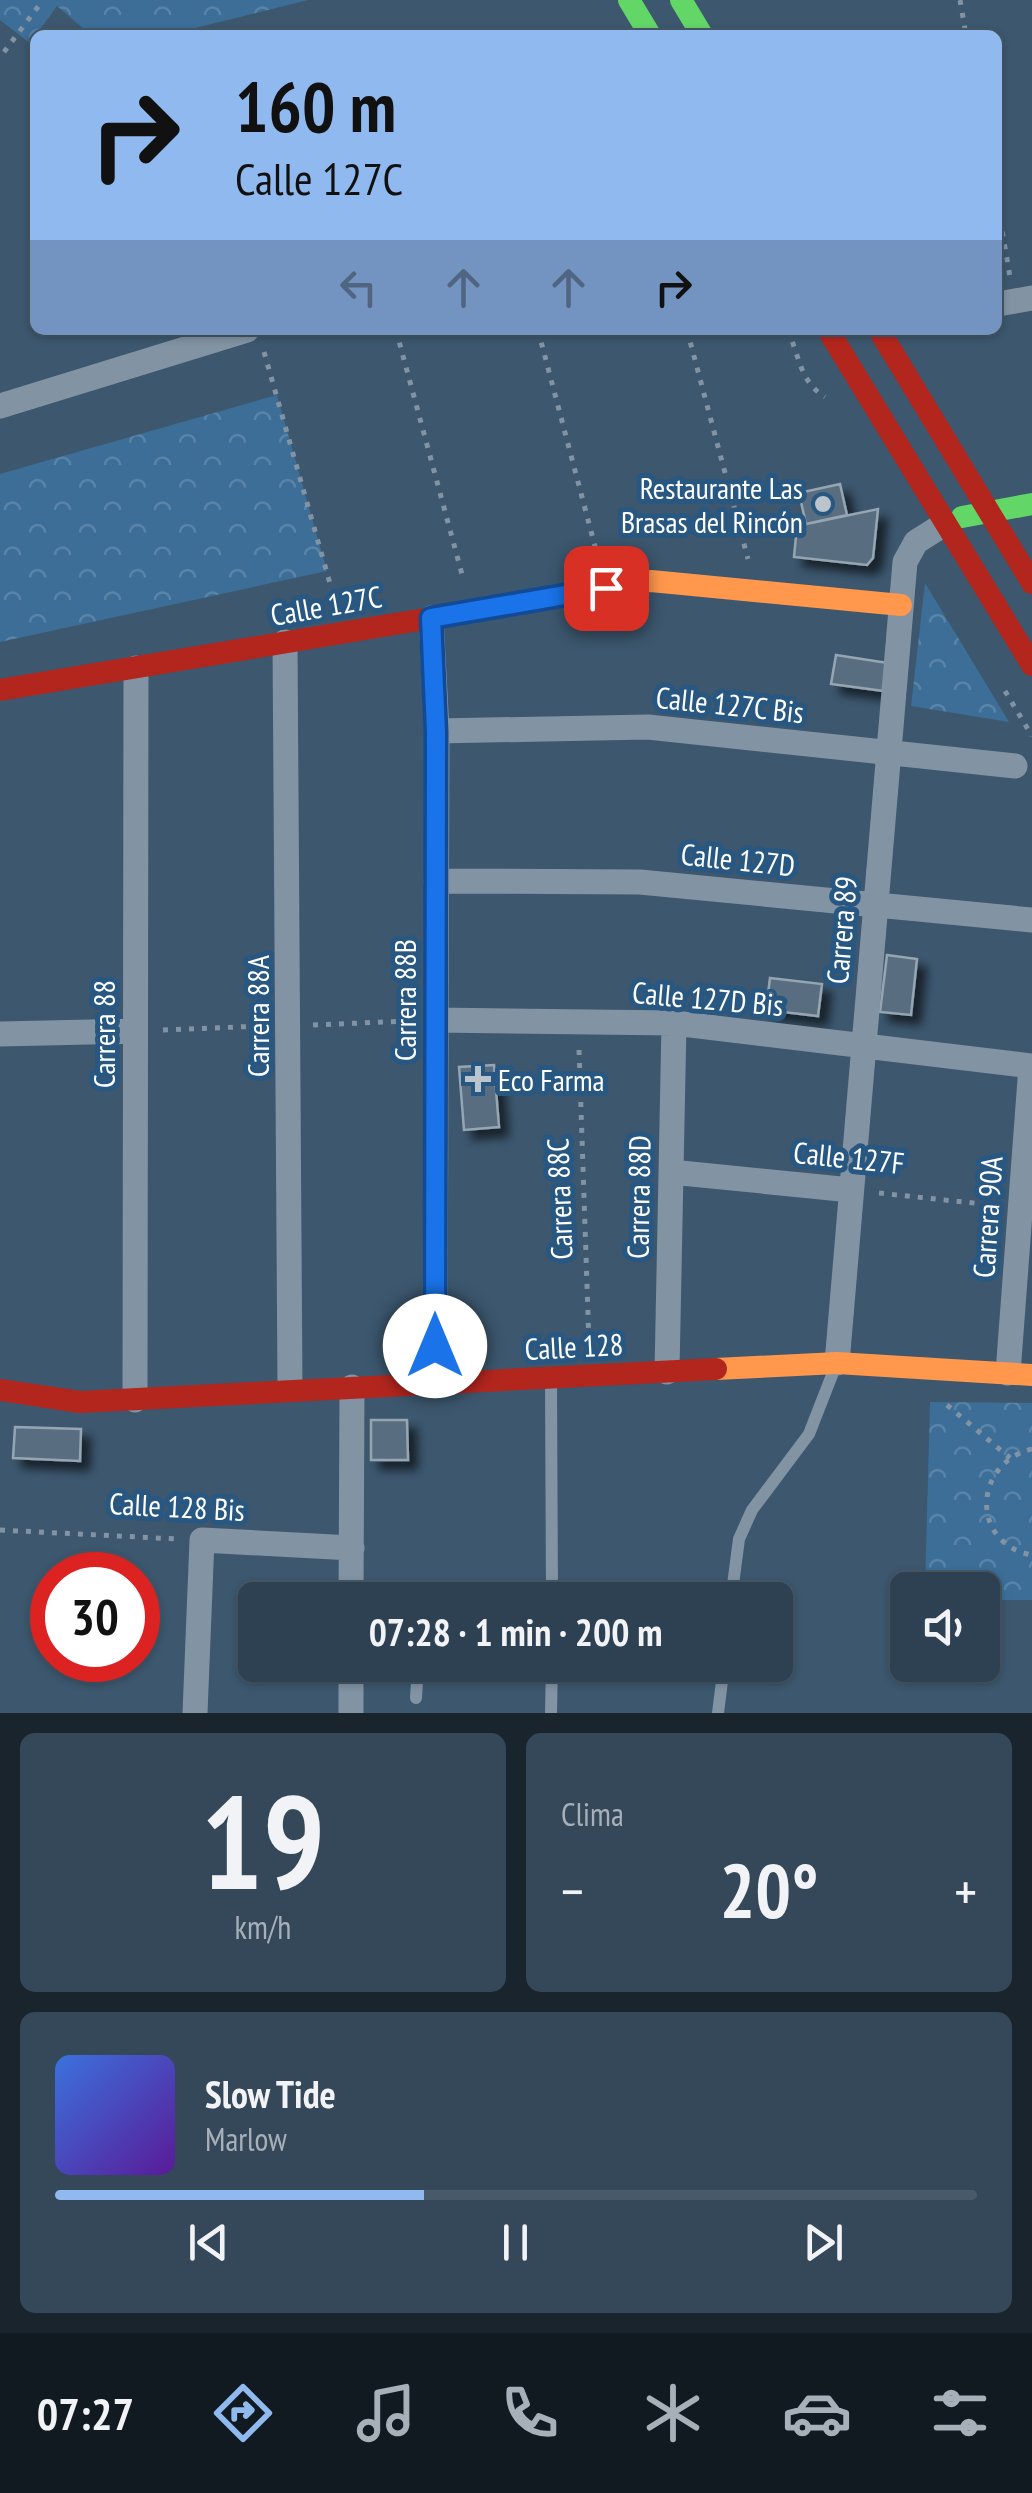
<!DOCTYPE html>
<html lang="es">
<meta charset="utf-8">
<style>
:root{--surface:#2d4152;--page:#354859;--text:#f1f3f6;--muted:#a7afb8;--line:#485a69;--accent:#90b9f0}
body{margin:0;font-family:"PT Sans Narrow",sans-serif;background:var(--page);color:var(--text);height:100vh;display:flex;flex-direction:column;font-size:38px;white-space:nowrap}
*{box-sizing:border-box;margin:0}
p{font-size:32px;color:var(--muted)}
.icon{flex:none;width:55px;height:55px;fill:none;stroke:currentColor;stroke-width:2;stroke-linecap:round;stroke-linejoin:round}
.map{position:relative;height:1713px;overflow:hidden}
.details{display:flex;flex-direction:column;gap:20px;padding:20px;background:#19242d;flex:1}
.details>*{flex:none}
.guide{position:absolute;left:30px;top:30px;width:972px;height:305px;border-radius:15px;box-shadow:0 2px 8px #0004,0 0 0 2px var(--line);background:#90b9f0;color:#111;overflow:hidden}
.controls{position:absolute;left:890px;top:1572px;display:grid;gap:20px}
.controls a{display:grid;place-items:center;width:110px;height:110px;border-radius:15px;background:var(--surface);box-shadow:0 2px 8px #0004,0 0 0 2px var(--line);font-size:50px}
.speed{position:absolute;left:30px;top:1552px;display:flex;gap:20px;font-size:50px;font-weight:700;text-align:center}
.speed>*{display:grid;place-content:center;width:130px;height:130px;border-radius:50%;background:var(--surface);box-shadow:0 2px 8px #0004,0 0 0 2px var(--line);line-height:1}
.speed .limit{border:15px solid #d22;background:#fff;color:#111}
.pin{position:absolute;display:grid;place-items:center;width:85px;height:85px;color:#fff;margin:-42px;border-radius:20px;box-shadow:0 5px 15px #0006}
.me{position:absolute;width:110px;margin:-55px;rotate:0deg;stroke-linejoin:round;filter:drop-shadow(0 0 8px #0008)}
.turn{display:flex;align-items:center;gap:35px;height:210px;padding:0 40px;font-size:45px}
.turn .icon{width:130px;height:130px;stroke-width:2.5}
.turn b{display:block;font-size:70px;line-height:85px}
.lanes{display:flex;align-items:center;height:95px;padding:0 40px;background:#0003;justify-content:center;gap:50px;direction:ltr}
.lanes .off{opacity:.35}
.big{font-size:75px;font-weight:800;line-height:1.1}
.details .widget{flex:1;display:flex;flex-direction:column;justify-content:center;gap:15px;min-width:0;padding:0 35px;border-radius:15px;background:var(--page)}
.details .dial{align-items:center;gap:0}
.dial b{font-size:130px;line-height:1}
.song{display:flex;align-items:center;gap:30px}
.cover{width:120px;height:120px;border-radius:15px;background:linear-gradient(135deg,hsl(220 70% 55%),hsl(270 70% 35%))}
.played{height:10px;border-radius:5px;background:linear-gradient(90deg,var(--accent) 40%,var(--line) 40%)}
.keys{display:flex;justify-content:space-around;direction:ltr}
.heat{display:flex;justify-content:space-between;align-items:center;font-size:55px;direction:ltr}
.details .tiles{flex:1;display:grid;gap:20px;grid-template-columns:1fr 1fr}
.widget:last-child{grid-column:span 2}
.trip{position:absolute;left:238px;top:1582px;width:555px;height:100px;border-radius:15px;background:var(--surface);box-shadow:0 2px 8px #0004,0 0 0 2px var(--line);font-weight:800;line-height:100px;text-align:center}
.dock{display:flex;height:160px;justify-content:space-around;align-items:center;background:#121a21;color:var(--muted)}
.dock .icon{width:70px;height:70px}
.dock .on{color:var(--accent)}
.dock b{font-size:45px;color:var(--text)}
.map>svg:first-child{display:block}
</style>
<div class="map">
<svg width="1032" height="1713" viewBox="0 0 1032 1713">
<defs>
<pattern id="park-crowns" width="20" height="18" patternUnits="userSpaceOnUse" patternTransform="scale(2.5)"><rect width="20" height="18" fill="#3c6e98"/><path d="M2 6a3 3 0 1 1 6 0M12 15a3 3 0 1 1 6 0" fill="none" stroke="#5984a7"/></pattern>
<filter id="shadow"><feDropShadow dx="9" dy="9" stdDeviation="5" flood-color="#0009"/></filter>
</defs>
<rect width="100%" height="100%" fill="#3c576e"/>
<path fill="url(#park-crowns)" d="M0,0H308L167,35H91L57,6L30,43L0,20Z
M277,395L327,571L0,642V474Z
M925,583L1009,722L911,706Z
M930,1402L1032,1403V1600H983L982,1590H925Z"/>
<path fill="#596e80" stroke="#95a5b2" stroke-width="2.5" filter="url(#shadow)" d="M840,484L847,515L806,524L799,493Z
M878,509L873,558L867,565L794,557L797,526Z
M836,655L888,663L884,691L831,684Z
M887,955L917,959L911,1015L880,1012Z
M770,978L822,984L818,1016L766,1010Z
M494,1065L499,1127L464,1130L459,1067Z
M371,1420H407L408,1460H371Z
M15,1427L81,1429L80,1461L13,1458Z"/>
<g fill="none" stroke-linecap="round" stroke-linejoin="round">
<path stroke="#8293a4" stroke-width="5" stroke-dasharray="5 8" stroke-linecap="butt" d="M960,0L966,35
M4,52L43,0
M998,206L1010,277
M396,330L463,578
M538,330L597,554
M687,330L748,559
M787,330C800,354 798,380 825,397
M264,352L335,601
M1005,691L1032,736
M313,1025L407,1021
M163,1030L262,1026
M579,1050L589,1344
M879,1193L992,1205
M947,1405L1010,1458
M1032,1449C973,1463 970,1544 1032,1555
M0,1530L177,1539"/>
<path stroke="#8293a4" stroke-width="12" d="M551,1380L552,1600
M351,1597L403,1600
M731,1600L739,1539L752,1510L809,1434L834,1370
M416,1698L418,1665
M551,1713L552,1665
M718,1713L724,1665"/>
<path stroke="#8293a4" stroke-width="25" d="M998,304L1032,298
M0,406L247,330
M431,618L437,731L435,1383
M285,642L290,1389
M437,731L648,727L1015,766
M436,881L640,882L1032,920
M436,1020L674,1023L1032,1066
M0,1034L135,1031
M671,1172L851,1190
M837,1363L905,562L916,542L946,523
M667,1372L674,1023
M1008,1373L1031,1066
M135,1400L136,668
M351,1600L352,1387
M195,1713L202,1540L352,1548
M351,1713V1665"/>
<path stroke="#63d668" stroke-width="22" d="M629,0L650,35
M681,0L702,35
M962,517L1032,504"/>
<path stroke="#ff974d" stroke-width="22" d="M431,618L651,581L901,605
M716,1369L837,1363L1032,1375"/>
<path stroke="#b3261e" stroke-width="22" d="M828,330L1032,665
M879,330L1032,583
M0,690L431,618
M0,1390L80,1402L716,1369"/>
</g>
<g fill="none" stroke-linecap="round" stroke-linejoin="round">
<defs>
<path id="route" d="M435,1346L436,732L431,618L606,588"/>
</defs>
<use href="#route" stroke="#114b97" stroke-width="25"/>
<use href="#route" stroke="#1a73e8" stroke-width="18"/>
</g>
<g fill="#bbc4cc" stroke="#285882" stroke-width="4">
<circle cx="823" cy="504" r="10"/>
<path d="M473 1064h10v10h10v10h-10v10h-10v-10h-10v-10h10z"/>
</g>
<g text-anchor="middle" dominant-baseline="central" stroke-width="10" stroke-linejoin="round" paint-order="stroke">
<g font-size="30" fill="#fff" stroke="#285882" text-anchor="end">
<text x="803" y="487">Restaurante Las<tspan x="803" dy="34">Brasas del Rincón</tspan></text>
<text x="498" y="1079" text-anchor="start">Eco Farma</text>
</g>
<g font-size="30" fill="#fff" stroke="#285882">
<text transform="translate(326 605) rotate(-10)">Calle 127C</text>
<text transform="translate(730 704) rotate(6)">Calle 127C Bis</text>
<text transform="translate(738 859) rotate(6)">Calle 127D</text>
<text transform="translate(841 930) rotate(-85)">Carrera 89</text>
<text transform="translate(708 998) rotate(5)">Calle 127D Bis</text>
<text transform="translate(404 1000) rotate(-90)">Carrera 88B</text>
<text transform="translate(257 1016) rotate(-90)">Carrera 88A</text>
<text transform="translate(103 1034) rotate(-90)">Carrera 88</text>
<text transform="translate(849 1157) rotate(6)">Calle 127F</text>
<text transform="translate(638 1197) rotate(-89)">Carrera 88D</text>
<text transform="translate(559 1199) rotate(-92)">Carrera 88C</text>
<text transform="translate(987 1217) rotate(-86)">Carrera 90A</text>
<text transform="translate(574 1346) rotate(-3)">Calle 128</text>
<text transform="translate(177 1506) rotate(3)">Calle 128 Bis</text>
</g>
</g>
</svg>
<div class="controls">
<a><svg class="icon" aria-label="sound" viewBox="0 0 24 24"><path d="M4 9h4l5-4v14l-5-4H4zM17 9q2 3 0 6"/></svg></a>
</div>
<div class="speed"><div class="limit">30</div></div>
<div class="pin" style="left:606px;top:588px;background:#d93025"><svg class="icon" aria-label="arrive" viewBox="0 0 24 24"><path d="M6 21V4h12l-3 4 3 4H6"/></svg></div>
<svg class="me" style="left:435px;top:1346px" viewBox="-20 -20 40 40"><circle r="19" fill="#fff"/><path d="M0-13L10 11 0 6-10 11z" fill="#1a73e8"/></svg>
<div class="trip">07:28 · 1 min · 200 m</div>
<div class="guide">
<div class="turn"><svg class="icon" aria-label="right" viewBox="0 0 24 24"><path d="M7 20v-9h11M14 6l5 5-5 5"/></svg><div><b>160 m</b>Calle 127C</div></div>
<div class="lanes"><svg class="icon off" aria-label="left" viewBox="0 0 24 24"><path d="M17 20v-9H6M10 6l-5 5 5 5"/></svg><svg class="icon off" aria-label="ahead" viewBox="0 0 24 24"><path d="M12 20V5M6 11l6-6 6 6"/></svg><svg class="icon off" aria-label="ahead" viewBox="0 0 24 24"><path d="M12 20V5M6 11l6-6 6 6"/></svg><svg class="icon" aria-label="right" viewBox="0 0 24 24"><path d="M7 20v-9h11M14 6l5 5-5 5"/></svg></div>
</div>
</div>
<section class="details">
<div class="tiles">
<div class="widget dial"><b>19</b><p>km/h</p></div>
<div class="widget"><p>Clima</p>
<div class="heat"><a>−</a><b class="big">20°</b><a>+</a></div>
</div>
<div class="widget">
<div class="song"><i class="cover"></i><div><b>Slow Tide</b><p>Marlow</p></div></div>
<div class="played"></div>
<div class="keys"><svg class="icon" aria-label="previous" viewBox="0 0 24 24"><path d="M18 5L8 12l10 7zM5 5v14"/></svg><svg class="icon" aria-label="pause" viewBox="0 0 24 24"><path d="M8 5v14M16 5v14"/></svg><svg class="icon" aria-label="next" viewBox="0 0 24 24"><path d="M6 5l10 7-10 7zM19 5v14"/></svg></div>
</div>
</div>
</section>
<nav class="dock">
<b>07:27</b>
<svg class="icon on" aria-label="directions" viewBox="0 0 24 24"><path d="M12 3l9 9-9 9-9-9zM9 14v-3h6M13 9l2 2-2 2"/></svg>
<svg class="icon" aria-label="music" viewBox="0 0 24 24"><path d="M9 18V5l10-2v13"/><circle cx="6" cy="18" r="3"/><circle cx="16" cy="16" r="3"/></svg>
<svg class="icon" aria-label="phone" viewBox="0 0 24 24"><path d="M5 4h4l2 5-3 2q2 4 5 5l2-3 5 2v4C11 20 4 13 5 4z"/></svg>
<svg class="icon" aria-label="climate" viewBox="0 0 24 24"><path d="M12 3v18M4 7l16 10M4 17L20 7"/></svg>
<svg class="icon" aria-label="car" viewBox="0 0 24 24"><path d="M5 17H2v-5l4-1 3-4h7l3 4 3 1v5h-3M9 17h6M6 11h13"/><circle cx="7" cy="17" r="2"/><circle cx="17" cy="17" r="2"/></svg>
<svg class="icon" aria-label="filters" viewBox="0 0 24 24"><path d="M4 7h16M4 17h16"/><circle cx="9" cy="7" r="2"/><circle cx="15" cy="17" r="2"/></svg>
</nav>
